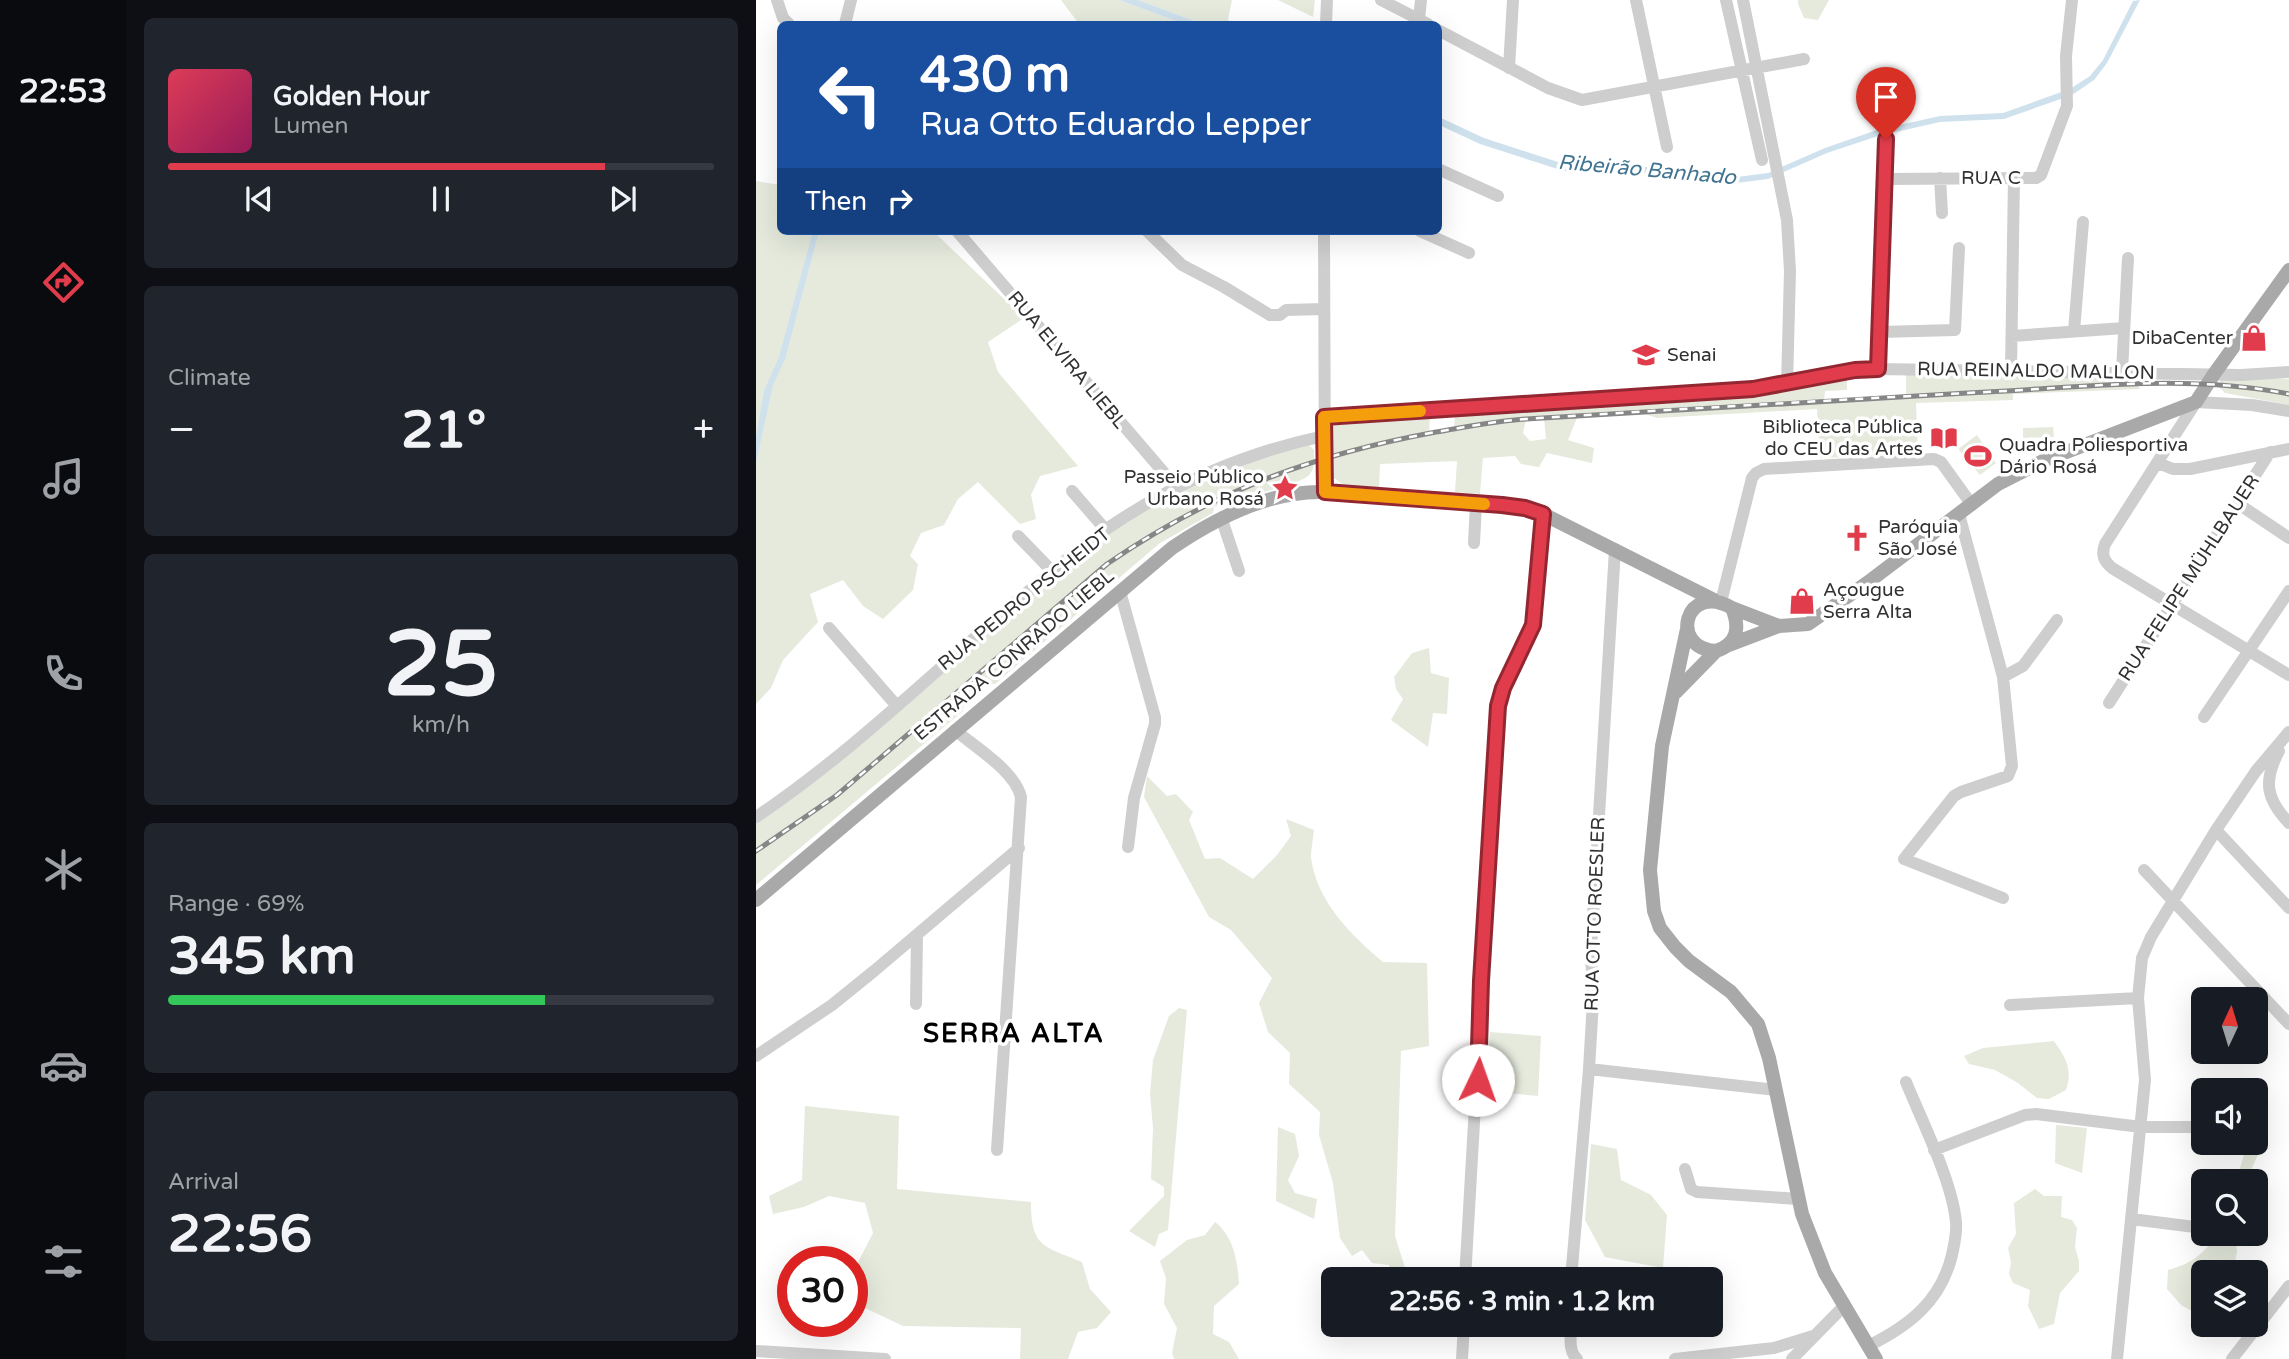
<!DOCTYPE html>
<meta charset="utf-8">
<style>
:root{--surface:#171b24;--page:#20242c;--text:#f1f3f6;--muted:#9ea1a6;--line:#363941;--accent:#e03c4b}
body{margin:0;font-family:"Varela Round",sans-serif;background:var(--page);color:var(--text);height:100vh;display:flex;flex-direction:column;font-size:26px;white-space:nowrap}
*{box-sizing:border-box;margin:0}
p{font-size:23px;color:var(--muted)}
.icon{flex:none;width:38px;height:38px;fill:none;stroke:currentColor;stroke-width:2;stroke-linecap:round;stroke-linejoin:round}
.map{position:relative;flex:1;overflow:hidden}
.side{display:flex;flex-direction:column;gap:18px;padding:18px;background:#0d0f14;width:630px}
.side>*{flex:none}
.hud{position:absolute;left:21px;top:21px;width:665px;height:214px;border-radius:10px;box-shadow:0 7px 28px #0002;background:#1a4fa0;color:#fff;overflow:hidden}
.needle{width:46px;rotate:4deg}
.controls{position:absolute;left:1435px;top:987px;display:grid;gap:14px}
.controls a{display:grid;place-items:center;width:77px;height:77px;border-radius:10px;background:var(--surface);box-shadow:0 7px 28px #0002;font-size:35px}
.speed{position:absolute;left:21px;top:1246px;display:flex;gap:14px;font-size:35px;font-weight:700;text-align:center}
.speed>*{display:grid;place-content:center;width:91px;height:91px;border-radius:50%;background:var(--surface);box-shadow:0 7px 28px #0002;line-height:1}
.speed .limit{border:10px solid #d22;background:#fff;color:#111}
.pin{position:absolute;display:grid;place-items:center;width:60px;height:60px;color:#fff;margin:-72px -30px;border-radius:50% 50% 50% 0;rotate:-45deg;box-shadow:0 0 7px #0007}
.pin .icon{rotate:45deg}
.me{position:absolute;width:77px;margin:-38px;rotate:3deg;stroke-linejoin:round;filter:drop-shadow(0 0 5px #0008)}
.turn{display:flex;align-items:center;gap:24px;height:147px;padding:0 28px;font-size:32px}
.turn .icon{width:91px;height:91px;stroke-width:2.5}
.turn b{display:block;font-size:49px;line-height:60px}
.then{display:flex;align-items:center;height:66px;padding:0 28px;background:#0003;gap:14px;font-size:26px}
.big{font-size:52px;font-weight:800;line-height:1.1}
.side .widget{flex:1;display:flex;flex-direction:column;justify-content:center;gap:10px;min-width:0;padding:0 24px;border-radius:10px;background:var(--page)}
.side .dial{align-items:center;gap:0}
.dial b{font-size:91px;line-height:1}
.song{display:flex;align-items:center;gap:21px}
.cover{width:84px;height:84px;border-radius:10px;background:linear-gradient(135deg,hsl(350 70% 55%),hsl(330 70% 35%))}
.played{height:7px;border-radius:4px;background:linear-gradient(90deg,var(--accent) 80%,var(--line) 80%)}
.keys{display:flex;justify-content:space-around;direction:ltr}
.heat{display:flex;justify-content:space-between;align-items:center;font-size:38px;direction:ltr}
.charge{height:10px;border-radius:5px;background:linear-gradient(90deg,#34c759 69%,var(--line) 0)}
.trip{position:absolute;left:565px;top:1267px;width:402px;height:70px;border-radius:10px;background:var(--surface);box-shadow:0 7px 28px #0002;font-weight:800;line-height:70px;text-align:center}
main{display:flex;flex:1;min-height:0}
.tab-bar{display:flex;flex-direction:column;width:126px;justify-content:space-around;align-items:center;background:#090b0e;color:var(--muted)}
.tab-bar .icon{width:49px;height:49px}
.tab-bar .selected{color:var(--accent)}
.tab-bar b{font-size:32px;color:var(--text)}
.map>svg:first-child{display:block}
</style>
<main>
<nav class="tab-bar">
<b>22:53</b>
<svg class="icon selected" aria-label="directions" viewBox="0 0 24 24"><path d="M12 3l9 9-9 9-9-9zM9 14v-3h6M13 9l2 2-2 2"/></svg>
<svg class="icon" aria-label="music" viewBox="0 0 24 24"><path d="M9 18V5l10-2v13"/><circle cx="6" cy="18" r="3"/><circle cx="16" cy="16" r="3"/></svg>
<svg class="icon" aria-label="phone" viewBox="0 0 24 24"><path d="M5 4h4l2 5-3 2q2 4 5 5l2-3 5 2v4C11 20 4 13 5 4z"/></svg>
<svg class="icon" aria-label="climate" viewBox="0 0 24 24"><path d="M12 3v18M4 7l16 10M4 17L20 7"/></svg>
<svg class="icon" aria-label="car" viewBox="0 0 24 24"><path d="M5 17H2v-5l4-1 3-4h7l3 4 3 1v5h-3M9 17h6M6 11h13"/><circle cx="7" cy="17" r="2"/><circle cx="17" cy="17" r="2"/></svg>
<svg class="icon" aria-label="filters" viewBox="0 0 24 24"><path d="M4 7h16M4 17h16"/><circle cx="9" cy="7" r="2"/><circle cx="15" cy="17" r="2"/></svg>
</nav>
<section class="side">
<div class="widget">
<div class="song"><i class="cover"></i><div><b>Golden Hour</b><p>Lumen</p></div></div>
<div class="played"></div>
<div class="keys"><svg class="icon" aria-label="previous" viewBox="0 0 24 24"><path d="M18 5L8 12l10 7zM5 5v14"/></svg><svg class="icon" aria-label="pause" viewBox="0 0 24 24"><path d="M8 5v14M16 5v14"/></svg><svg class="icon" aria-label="next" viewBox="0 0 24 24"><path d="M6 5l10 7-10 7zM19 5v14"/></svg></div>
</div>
<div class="widget"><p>Climate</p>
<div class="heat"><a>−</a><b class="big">21°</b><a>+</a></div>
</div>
<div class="widget dial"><b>25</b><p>km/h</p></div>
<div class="widget"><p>Range · 69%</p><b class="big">345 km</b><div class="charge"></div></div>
<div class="widget"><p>Arrival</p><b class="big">22:56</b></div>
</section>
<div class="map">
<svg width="1533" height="1359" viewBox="0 0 1533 1359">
<rect width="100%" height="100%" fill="#fff"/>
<path fill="#e5eadd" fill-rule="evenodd" d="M305,0H363L428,24H323Z
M382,0H476L472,20L482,24H447Z
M522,0H559L557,17Z
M1042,0H1073L1062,20L1048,18L1042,4Z
M0,181L24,185V231H177L268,318L232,342L242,372L322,466L284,476L275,495L280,519L264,524L222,482L202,499L188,525L165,533L154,556L162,564L157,590L127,619L107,606L87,580L54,594L62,622L27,660L15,688L0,704Z
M1150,374L1376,378L1384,389L1257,394V400L1160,403L1162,454L1064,458L1061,409L901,418L880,411L822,415L812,440L838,448L836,463L791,453L783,467L765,464L759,456L727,458L724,494L699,492L701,461L624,464L623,489L591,487L575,476L573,426L577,422L674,415L673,434L698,429L699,414L991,395L1091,377V390L1069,391L1068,401L1150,397ZM788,417L790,439L774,441L767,433L770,419Z
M1465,377L1533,379V405L1469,393L1463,387Z
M1297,427L1298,437L1267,438V428Z
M1221,435L1240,463L1224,475L1202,449Z
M548,440L558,450C558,459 560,469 552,476C543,484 497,495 484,497C476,498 466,504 458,507L457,513L404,543L239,684L232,683L208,702L207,711L0,885V817L296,571L399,499Z
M673,648L675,673L693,678L691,714L677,713L672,747L635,720L647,699L640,689L638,677L656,653Z
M391,776L411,796L420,794L437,812L433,820L449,859L464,858L497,879L521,855L535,836L530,819L558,830C557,839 555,849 555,857C560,901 596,936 627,962L671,963L673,1046L645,1051L639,1236L650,1271L658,1279H633V1265L616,1263L606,1250L596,1256L584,1238L577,1183L563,1135L564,1112L533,1084L534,1053L512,1032L503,1003L516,978L475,930L453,917L388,797Z
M423,1008L431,1010L412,1230L403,1234L399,1247L373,1231L408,1196V1187L395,1179L397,1128L394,1094L397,1060L413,1016Z
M734,1032L785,1036L782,1096L730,1091Z
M1298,1041C1310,1058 1317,1070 1310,1090L1293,1099L1281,1098L1262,1083L1239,1070L1213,1064L1208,1056L1227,1048Z
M49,1106L143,1116L141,1189L275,1202C275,1248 288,1246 326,1262L334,1289L355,1312L341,1328L322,1332L312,1359H264L265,1328L147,1326L107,1307L96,1316V1266H100L117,1233L109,1203L73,1196L48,1207L17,1214L13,1196L46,1180Z
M1300,1125L1331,1128L1326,1173L1299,1163Z
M1500,1125L1508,1129L1506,1146L1490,1181H1480L1488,1155L1489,1143H1500Z
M522,1127L539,1134L543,1156L532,1180L539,1193L561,1199L558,1219L520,1201Z
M835,1144L861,1149L865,1180L895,1195L911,1215L907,1268L849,1257L829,1220Z
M1279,1189L1288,1196H1306L1305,1217L1316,1220L1321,1228L1319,1247L1323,1261V1271L1304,1293L1298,1324L1283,1329L1272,1306L1274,1290L1257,1283L1253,1274L1255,1262L1252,1248L1260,1234L1258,1203Z
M459,1222C477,1235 482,1262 483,1284L458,1306L457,1334L473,1342L483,1359H418L416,1353L421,1328L408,1304L410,1278L404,1261L431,1240L449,1235Z
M1462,1234H1479L1481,1252L1477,1272H1447V1306L1434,1310L1425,1305L1411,1289L1412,1270C1437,1263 1446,1255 1462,1234Z"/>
<path fill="#cee1ec" d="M363,0H382L447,24H428Z
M1384,0L1351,63L1338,80L1316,95L1248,119L1184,122L1122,136L1071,153L1012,179L972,184L929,181L879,171H808L724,144L683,125V117L728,138L811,165H880L931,175L973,178L1012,173L1069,148L1121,130L1184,116L1247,113L1314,89L1334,76L1347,60L1377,1Z
M57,231H63L29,359L17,385L0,462V437L8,391L23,357Z"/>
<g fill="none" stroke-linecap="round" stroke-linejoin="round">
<path stroke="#cecece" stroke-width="12" d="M21,0L27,18L33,24
M625,0L672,24
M880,0L911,147
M970,0L1006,160
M987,0L1031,220L1034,271L1031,384
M663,19L665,0
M89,24L95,0
M570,24L571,0
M682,30L792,88L826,100L1048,59
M753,68L757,0
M682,169L742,196
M1184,178L1186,213
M1129,179L1280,178L1285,175L1311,106L1310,56L1316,0
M201,231L421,488
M391,231L426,265L468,287L514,315H524L530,310L568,309
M568,231L569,492
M664,231L713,253
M1318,331L1327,222
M1123,332L1199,330L1203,248
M1256,336L1368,328
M1122,369L1130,139
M1255,371L1258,178
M1366,371L1372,258
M1533,411L1496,405L1440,402L1349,544C1345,555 1348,561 1356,568L1533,675
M568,417L997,389L1099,371L1122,369L1485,375L1533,372
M1402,463L1417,469H1434L1533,449
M316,491L349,529
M1481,503L1533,538
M1203,514L1247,677L1256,766L1252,776L1205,792L1198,796L1148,859L1247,898
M466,520L483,571
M262,536L296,571
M718,543L720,503
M364,591L399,717V724L378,798L372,847
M965,602L996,478L1000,473L1008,469L1178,459L1185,462L1216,505
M73,628L140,705
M1247,677L1267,666L1301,620
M1353,703L1514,452
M1448,717L1533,591
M199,730C219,747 259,771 265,797L241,1150
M1523,751C1507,781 1510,799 1533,823
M0,817C91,756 171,678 254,607C285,581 316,553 349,530C414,485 491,452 568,436
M1460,830L1533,908
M1388,870L1533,1024
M160,1004L161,935
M1254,1005L1382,998
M199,1034L250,1038
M0,1056L76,1005L118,971L263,848
M833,1069L1020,1090
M1178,1150L1269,1115L1280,1114L1385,1127H1447
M929,1169L935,1189L941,1192L1042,1199
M1375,1219L1447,1228
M709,1279L742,706L747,688L777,625L787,514
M815,1279L833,1069L837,1001L835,949L859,549
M815,1325C815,1336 812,1351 821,1359
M1112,1346C1153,1326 1185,1301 1196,1255C1198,1245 1201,1234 1200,1223C1197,1183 1166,1121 1150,1082
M0,1351L129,1359
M706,1359L708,1325
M919,1359L1018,1348L1057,1336
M1036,1359L1088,1306
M1361,1359L1389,1080L1382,998L1386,958L1395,937L1460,830L1500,771L1533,732
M1476,1359L1533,1286"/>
<path stroke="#a9a9a9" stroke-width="14" d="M976,608L1023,626L1052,624L1111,583L1242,484L1287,461L1440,402L1458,374L1533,270
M931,629L906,746L894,870L898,911L904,928L919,947L933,961L975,992L1002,1024L1013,1058L1046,1214L1069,1273L1120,1359
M973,645L1023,626
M920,692L960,651C982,644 984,627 976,608C929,581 912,648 960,651
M0,900L416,548C460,518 516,490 569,492L769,508L787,514L958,600"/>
<defs>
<path id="rail" d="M0,851L81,795L351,564C456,492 555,455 680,432C710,427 739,421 770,419C923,409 1077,400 1231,392C1331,387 1434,374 1533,394"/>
</defs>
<use href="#rail" stroke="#868686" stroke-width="5"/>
<use href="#rail" stroke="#fff" stroke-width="2.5" stroke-dasharray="8" stroke-linecap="butt"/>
</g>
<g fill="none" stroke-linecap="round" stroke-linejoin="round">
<defs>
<path id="route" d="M722,1080L725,981L742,706L747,688L777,625L787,514L769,508L746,505L569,492L568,417L997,389L1099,370L1122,369L1130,139"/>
</defs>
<use href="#route" stroke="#922731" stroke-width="18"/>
<use href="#route" stroke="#e03c4b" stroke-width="12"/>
<path stroke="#f59e0b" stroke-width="12" d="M664,411L568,417L569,492L728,504"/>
</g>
<defs>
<symbol id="shop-bare" viewBox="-9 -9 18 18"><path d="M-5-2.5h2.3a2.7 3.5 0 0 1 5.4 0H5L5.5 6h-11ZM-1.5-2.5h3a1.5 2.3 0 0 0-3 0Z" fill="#e03c4b" stroke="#fff" stroke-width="2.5" paint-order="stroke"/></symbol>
<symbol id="university-bare" viewBox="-9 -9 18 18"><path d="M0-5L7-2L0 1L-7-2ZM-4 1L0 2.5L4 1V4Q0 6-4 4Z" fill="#e03c4b" stroke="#fff" stroke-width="2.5" paint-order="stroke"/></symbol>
<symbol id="library-bare" viewBox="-9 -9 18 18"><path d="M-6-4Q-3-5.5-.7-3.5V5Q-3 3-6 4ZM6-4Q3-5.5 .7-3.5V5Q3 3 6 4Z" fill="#e03c4b" stroke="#fff" stroke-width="2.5" paint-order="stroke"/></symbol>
<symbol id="stadium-bare" viewBox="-9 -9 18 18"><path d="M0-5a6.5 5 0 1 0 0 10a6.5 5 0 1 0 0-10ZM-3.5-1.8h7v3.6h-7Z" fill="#e03c4b" stroke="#fff" stroke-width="2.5" paint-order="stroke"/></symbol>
<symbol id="sight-bare" viewBox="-9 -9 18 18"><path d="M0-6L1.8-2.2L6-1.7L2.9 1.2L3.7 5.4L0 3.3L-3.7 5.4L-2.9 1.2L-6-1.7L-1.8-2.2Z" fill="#e03c4b" stroke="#fff" stroke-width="2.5" paint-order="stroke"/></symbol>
<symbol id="church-bare" viewBox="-9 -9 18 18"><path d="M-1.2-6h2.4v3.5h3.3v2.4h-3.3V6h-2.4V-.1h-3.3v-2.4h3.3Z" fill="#e03c4b" stroke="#fff" stroke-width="2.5" paint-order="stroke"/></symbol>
</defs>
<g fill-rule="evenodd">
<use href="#shop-bare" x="1479" y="319" width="38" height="38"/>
<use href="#university-bare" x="871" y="336" width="38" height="38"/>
<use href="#library-bare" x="1169" y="419" width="38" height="38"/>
<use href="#stadium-bare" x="1203" y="437" width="38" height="38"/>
<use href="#sight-bare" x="510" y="469" width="38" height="38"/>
<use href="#church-bare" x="1082" y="519" width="38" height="38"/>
<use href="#shop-bare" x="1027" y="582" width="38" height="38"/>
</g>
<g text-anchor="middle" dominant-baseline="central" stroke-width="7" stroke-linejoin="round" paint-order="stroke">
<g font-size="19" fill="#313131" stroke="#fff">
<text x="1235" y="178">RUA C</text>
<text transform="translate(311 360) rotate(50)">RUA ELVIRA LIEBL</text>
<text transform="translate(1280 371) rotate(1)">RUA REINALDO MALLON</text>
<text transform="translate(1433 578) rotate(-57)">RUA FELIPE MÜHLBAUER</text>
<text transform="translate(268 599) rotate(-39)">RUA PEDRO PSCHEIDT</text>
<text transform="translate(258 655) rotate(-40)">ESTRADA CONRADO LIEBL</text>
<text transform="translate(839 914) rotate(-88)">RUA OTTO ROESLER</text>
</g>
<g font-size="19" fill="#313131" stroke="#fff" text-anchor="start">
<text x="1477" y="338" text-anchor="end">DibaCenter</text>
<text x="911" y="355">Senai</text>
<text x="1167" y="427" text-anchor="end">Biblioteca Pública<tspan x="1167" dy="22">do CEU das Artes</tspan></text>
<text x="1243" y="445">Quadra Poliesportiva<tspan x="1243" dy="22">Dário Rosá</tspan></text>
<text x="508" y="477" text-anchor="end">Passeio Público<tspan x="508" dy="22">Urbano Rosá</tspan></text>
<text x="1122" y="527">Paróquia<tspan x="1122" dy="22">São José</tspan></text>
<text x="1067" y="590">Açougue<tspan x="1067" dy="22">Serra Alta</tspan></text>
</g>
<g font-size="21" font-style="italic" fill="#417492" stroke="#fff">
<text transform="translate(891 170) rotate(5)">Ribeirão Banhado</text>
</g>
<g font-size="26" font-weight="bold" letter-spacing="2" fill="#000" stroke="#fff">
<text x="258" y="1033">SERRA ALTA</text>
</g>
</g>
</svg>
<div class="controls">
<a><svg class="needle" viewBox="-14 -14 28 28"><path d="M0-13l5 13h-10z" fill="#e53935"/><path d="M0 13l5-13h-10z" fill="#9ea1a6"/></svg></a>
<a><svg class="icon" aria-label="sound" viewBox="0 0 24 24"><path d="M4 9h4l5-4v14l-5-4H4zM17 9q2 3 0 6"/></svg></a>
<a><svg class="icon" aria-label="search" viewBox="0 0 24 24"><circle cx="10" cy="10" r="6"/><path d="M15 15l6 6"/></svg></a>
<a><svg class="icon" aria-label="layers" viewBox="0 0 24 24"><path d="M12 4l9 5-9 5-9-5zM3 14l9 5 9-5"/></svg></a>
</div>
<div class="speed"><div class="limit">30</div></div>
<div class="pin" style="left:1130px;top:139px;background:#d93025"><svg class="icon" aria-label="arrive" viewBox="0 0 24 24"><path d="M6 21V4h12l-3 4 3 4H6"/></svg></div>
<svg class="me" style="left:722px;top:1080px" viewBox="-20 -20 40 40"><circle r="19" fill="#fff"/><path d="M0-13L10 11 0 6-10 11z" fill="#e03c4b"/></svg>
<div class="trip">22:56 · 3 min · 1.2 km</div>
<div class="hud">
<div class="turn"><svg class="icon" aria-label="left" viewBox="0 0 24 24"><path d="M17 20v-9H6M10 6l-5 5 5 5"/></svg><div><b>430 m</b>Rua Otto Eduardo Lepper</div></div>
<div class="then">Then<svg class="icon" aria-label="right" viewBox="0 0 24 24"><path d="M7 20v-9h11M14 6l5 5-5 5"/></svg></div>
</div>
</div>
</main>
